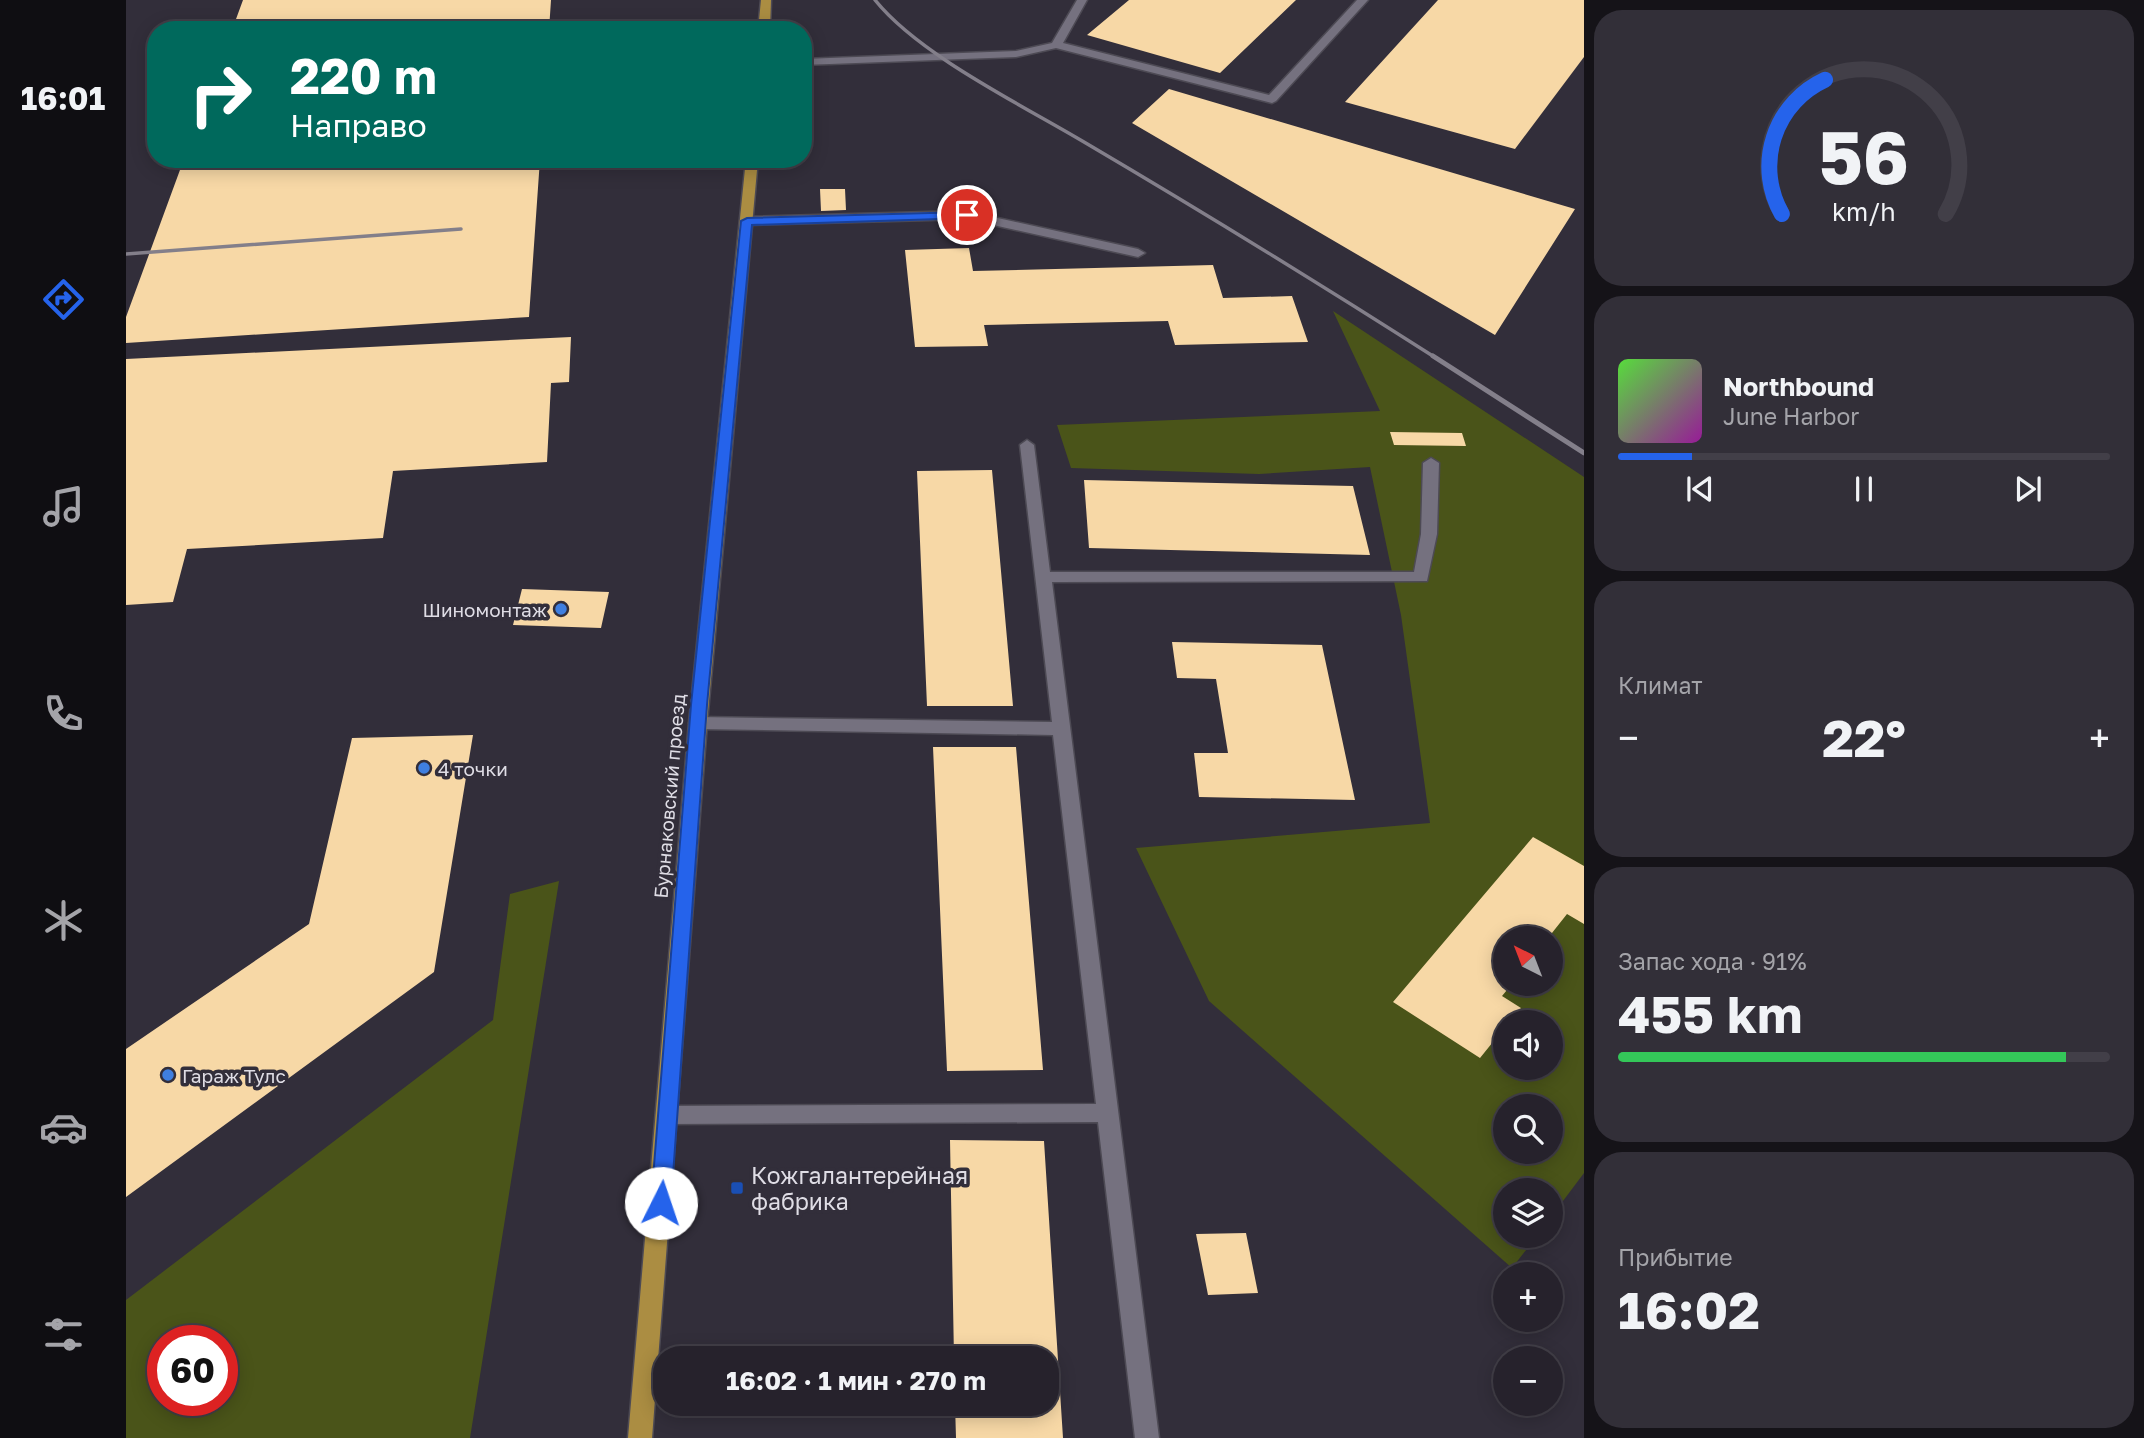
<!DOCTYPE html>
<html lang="ru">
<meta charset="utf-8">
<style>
:root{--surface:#26222c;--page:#322f38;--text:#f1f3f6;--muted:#a4a4a9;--line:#423f48;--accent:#2563eb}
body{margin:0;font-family:"Golos Text",sans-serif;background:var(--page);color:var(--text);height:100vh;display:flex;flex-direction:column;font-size:26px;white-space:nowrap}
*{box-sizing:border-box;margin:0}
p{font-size:23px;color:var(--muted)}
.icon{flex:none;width:38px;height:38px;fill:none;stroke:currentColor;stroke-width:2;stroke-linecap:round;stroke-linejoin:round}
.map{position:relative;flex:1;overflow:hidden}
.sheet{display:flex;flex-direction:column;gap:10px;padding:10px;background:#151318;width:560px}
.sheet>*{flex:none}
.banner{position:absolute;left:21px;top:21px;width:665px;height:147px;border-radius:28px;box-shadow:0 4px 18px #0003,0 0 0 2px var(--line);background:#00695c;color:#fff;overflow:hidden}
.needle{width:46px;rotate:318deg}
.tools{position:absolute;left:1367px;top:926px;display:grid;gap:14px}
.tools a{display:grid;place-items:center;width:70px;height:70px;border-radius:50%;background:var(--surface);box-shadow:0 4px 18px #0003,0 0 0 2px var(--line);font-size:35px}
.speed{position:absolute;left:21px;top:1325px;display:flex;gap:14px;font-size:35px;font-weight:700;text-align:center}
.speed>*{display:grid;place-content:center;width:91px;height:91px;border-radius:50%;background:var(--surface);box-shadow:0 4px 18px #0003,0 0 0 2px var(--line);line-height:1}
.speed .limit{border:10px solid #d22;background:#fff;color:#111}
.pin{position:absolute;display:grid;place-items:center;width:60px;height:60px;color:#fff;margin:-30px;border:4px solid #fff;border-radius:50%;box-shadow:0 2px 7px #0007}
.me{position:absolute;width:77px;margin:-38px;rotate:4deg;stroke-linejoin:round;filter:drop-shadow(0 0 5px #0008)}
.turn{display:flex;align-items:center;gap:24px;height:147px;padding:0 28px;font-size:32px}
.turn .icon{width:91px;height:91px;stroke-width:2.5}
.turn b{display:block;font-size:49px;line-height:60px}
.big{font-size:52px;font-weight:700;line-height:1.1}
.sheet .widget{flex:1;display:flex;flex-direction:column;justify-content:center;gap:10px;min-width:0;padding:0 24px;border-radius:28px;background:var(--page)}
.sheet .dial{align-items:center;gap:0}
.dial svg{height:182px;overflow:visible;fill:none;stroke:var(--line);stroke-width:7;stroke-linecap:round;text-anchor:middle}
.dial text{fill:var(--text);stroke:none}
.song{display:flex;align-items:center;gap:21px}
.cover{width:84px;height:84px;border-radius:10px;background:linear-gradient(135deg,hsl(110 70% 55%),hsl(300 70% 35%))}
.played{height:7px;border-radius:4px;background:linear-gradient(90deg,var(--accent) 15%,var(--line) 15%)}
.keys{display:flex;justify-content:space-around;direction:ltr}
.heat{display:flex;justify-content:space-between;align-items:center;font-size:38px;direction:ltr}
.charge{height:10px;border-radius:5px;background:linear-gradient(90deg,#34c759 91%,var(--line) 0)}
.trip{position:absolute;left:527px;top:1346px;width:406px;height:70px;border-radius:28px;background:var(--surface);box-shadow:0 4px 18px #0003,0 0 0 2px var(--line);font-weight:700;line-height:70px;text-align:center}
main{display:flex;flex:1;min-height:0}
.dock{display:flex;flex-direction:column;width:126px;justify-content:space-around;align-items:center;background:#0f0e12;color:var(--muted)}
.dock .icon{width:49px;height:49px}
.dock .active{color:var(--accent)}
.dock b{font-size:32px;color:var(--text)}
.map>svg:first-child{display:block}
</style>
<main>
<nav class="dock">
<b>16:01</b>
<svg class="icon active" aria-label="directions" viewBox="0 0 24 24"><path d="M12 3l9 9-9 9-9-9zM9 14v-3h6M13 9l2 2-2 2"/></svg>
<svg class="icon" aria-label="music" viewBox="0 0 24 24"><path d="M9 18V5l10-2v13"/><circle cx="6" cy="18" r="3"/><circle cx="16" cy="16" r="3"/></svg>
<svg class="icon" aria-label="phone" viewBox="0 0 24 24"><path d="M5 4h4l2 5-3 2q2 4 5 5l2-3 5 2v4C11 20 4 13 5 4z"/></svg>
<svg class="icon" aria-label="climate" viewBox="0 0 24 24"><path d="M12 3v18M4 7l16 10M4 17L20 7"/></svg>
<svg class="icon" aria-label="car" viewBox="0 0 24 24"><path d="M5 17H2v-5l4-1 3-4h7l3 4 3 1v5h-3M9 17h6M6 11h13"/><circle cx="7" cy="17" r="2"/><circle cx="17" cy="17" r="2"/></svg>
<svg class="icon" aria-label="filters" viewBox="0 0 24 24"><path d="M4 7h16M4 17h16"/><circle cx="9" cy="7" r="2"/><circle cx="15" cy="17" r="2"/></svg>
</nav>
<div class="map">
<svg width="1458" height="1438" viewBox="0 0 1458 1438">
<rect width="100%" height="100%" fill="#322e3a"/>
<path fill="#4a5419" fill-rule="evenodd" d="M1207,311L1458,477V1173L1425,1217L1424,1190H1379V1236H1411L1386,1268L1083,1001L1010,848L1304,823L1275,615L1244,467L1133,474L945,468L931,425L1254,411ZM1379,938H1424V984H1379ZM1379,1022H1424V1068H1379ZM1379,1106H1424V1152H1379Z
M433,881L344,1438H0V1300L367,1020L384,894ZM37,1340H96V1400H37Z"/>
<path fill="#f7d8a6" d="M117,0H425L423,30H106Z
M1003,0H1170L1094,73L961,35Z
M1312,0H1458V57L1389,149L1219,102Z
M1043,89L1449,209L1369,335L1006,123Z
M58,159H414L403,317L0,343V317Z
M694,189H719L720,210L695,211Z
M843,248L847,271L1087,265L1097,298L1166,296L1182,342L1049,345L1042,321L858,325L862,346L789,347L779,250Z
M445,337L443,382L425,383L421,462L267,471L257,538L61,549L47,602L0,605V359Z
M1264,432L1336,433L1340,446L1268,445Z
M866,470L887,706H801L791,471Z
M958,480L1227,486L1244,555L963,548Z
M396,589L483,592L475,628L387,625Z
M1046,642L1196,645L1229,800L1073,797L1068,753H1102L1090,679L1051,678Z
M347,735L308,972L0,1197V1049L183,924L226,738Z
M807,747H890L917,1070L821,1071Z
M1407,837L1458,866V924L1441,914L1422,938H1379V984H1386L1376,996L1395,1008L1383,1022H1379V1027L1354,1058L1267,1002Z
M824,1140L918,1141L937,1438H830L829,1404H920V1358H828Z
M1120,1233L1132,1293L1082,1295L1070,1234Z"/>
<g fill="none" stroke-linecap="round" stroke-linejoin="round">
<defs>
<path id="service" d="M951,0H961L937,43L1143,95L1231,0H1242L1150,101L1146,103L930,48L890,57L677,65V59L890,51L926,43Z
M840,211L1012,249L1019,253L1012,257L840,219L621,225L615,221L621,217Z
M901,440L908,445L924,572H1288L1295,534L1297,463L1305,458L1313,463L1311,534L1301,581L926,582L1033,1438H1009L972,1122L541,1124L534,1122L530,1115L534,1108L541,1106L970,1104L927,735L572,729L566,728L563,723L566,718L572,717L926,722L894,445Z"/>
<path id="primary" d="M635,0H645L644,30H632Z
M620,159H632L581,723L526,1438H502L563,723Z"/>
</defs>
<use href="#service" stroke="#4d4a54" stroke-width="3"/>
<use href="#primary" stroke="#4d4a54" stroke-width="3"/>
<use href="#service" fill="#75717f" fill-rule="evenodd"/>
<use href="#primary" fill="#ab8d42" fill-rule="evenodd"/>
<path stroke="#837f8a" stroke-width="3.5" d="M749,0C793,55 896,105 958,142C1077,212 1194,284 1310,358
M0,254L335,229"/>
<path stroke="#837f8a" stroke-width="5" d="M1307,356L1458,453"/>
</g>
<path fill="#2563eb" stroke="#184099" stroke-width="2" d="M841,212L845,213V218L626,225L581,705L545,1203L542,1209L535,1212L528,1209L525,1203L565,705L615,221L621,218Z"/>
<g fill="#3f7fe0" stroke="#322e3a" stroke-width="2.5">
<circle cx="435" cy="609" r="7"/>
<circle cx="298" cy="768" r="7"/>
<circle cx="42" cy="1075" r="7"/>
</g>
<rect fill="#1a4fb4" stroke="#322e3a" stroke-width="2.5" x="604" y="1181" width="14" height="14" rx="3.5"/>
<g text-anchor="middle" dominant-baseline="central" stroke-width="7" stroke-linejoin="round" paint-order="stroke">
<g font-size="19" fill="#dfdde5" stroke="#322e3a" text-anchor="start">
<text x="421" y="609" text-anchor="end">Шиномонтаж</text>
<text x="312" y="768">4 точки</text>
<text x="56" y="1075">Гараж Тулс</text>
</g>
<g font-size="19" fill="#dfdde5" stroke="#322e3a">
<text transform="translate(543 796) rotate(-85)">Бурнаковский проезд</text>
</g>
<g font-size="23" fill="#dfdde5" stroke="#322e3a" text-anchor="start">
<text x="625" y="1175">Кожгалантерейная<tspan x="625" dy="26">фабрика</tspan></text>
</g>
</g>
</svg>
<div class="tools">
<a><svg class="needle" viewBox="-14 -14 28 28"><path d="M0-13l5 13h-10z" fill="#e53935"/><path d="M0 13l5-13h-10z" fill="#a4a4a9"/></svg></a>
<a><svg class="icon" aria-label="sound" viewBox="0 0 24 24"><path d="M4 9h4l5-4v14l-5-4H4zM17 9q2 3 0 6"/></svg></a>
<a><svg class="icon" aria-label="search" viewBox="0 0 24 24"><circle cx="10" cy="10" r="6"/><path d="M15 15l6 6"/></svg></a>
<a><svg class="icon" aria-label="layers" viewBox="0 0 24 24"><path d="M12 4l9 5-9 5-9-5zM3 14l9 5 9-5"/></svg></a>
<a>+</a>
<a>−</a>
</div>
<div class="speed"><div class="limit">60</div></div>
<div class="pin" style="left:841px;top:215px;background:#d93025"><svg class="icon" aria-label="arrive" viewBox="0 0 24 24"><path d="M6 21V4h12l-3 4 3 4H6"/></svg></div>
<svg class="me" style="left:535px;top:1203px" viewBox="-20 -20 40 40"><circle r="19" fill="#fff"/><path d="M0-13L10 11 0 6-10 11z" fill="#2563eb"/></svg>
<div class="trip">16:02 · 1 мин · 270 m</div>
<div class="banner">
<div class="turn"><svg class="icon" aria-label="right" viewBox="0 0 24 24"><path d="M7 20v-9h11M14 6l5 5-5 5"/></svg><div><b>220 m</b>Направо</div></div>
</div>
</div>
<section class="sheet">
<div class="widget dial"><svg viewBox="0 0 100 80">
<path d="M14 69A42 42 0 1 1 86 69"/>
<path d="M14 69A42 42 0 0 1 33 10" stroke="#2563eb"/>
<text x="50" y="56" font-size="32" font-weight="700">56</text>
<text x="50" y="72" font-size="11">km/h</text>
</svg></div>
<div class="widget">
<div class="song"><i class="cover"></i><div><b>Northbound</b><p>June Harbor</p></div></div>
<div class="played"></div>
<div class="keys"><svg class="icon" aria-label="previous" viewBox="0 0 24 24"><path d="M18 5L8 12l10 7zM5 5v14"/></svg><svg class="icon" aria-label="pause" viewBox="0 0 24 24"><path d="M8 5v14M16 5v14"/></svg><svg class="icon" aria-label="next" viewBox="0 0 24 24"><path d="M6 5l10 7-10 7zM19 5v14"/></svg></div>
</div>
<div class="widget"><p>Климат</p>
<div class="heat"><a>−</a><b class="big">22°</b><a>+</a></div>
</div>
<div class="widget"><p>Запас хода · 91%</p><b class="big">455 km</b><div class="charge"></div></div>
<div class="widget"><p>Прибытие</p><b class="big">16:02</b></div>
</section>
</main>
